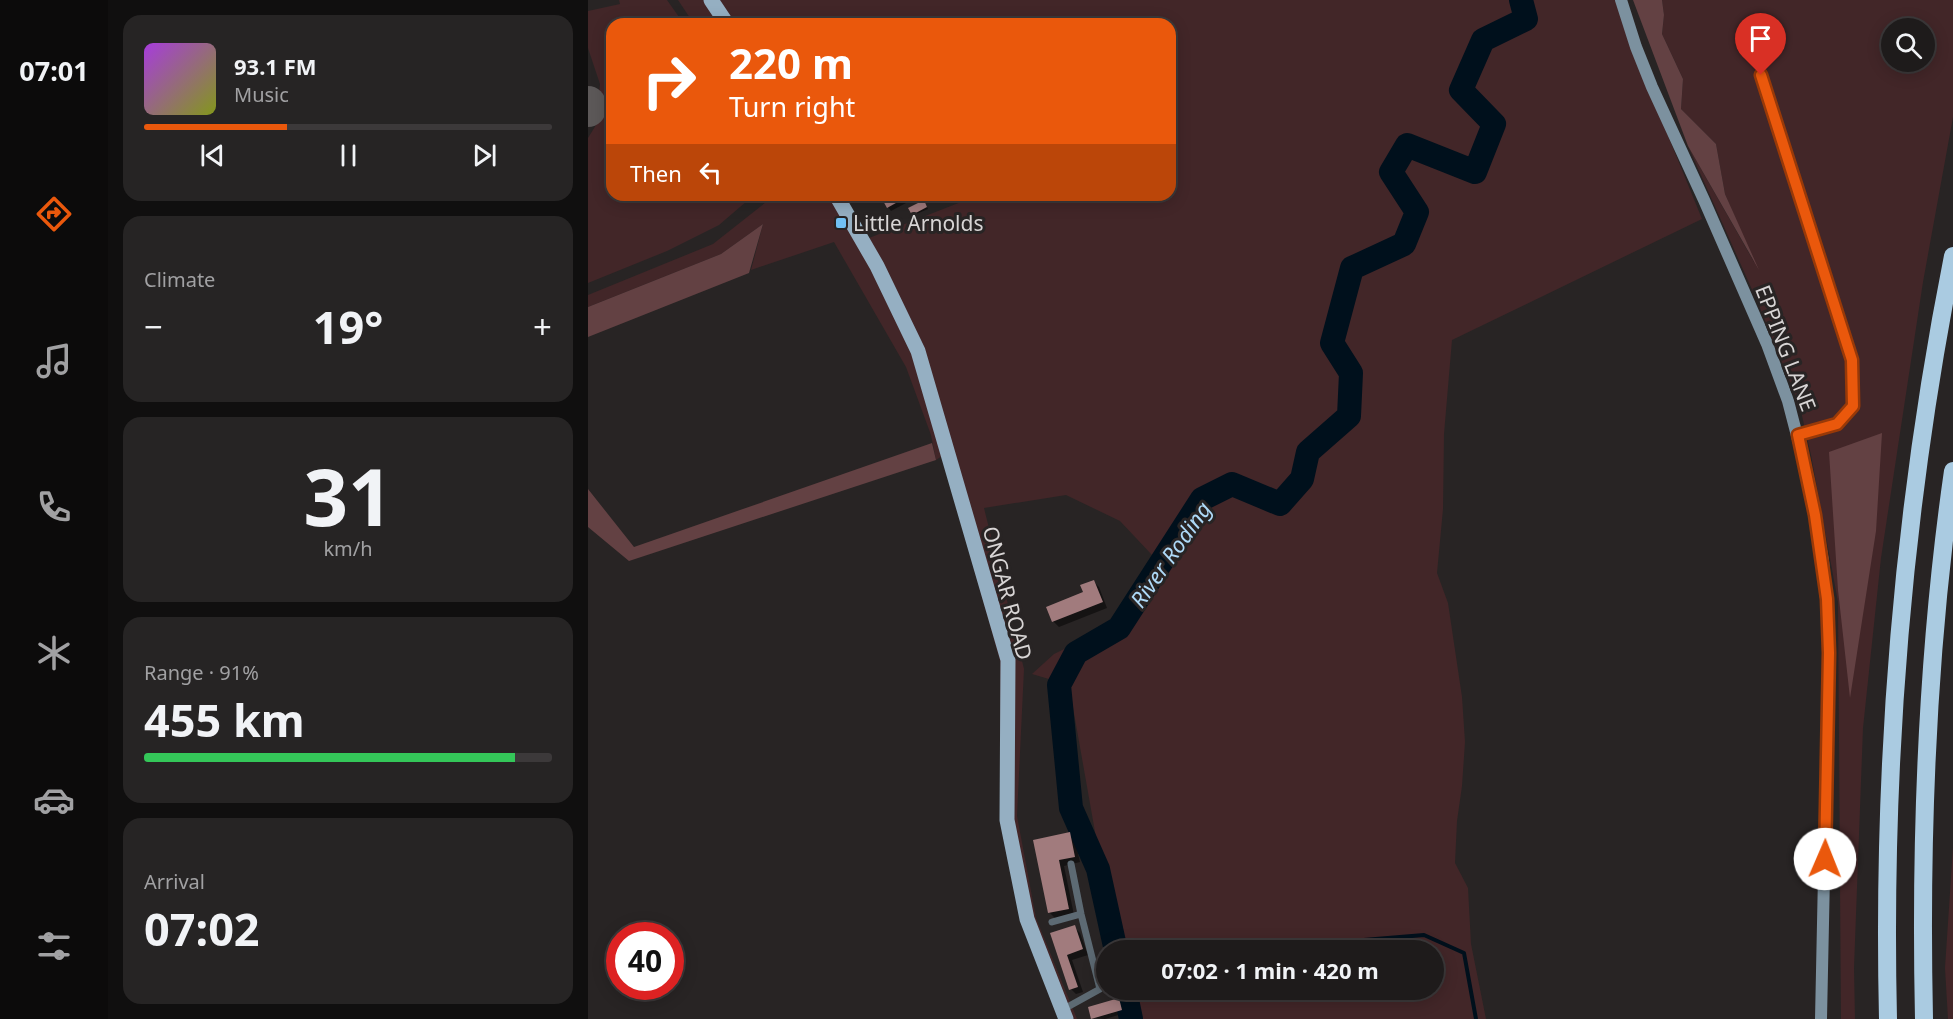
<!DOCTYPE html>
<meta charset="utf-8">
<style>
:root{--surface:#1e1b1b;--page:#262424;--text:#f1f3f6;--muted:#a1a1a3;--line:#3c393a;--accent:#ea580c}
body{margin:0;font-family:"Noto Sans",sans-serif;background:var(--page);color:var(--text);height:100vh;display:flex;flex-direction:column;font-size:22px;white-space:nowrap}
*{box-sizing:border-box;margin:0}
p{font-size:20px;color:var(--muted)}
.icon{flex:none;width:33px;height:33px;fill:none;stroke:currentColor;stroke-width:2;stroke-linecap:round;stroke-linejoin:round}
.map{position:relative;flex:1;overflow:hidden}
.side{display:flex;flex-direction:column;gap:15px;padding:15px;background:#100f0f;width:480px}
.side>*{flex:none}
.banner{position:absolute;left:18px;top:18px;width:570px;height:183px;border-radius:18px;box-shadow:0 3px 15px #0003,0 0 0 2px var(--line);background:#ea580c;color:#fff;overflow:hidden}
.controls{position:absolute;left:1293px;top:18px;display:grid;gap:12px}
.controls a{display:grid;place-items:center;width:54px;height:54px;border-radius:50%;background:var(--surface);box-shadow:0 3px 15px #0003,0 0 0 2px var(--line);font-size:30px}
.speed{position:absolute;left:18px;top:922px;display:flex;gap:12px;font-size:30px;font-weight:700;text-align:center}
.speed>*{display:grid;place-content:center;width:78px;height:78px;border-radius:50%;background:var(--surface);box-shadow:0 3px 15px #0003,0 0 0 2px var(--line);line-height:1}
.speed .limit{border:9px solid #d22;background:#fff;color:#111}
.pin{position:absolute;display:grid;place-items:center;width:51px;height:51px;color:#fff;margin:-62px -26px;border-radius:50% 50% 50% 0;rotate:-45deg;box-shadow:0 0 6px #0007}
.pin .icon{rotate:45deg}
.me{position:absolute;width:66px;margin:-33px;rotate:1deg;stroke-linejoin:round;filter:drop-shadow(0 0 4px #0008)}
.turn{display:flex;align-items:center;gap:21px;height:126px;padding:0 24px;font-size:27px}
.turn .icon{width:78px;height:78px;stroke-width:2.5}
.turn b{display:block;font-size:42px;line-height:51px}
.then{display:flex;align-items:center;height:57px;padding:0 24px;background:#0003;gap:12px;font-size:22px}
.big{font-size:45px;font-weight:700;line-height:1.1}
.side .tile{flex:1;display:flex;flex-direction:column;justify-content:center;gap:9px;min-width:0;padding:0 21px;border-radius:18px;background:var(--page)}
.side .dial{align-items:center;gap:0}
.dial b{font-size:78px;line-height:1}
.song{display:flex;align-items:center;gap:18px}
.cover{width:72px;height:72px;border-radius:9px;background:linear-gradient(135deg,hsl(280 70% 55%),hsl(70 70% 35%))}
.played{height:6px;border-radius:3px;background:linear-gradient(90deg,var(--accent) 35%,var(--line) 35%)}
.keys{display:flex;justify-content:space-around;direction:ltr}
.heat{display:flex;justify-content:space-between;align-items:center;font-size:33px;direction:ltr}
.charge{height:9px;border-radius:4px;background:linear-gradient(90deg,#34c759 91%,var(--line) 0)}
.trip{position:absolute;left:508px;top:940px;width:348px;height:60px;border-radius:30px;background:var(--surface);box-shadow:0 3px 15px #0003,0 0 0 2px var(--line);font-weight:700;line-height:60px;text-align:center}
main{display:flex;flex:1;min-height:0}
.dock{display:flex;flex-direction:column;width:108px;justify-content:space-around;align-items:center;background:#0c0b0b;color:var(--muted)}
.dock .icon{width:42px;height:42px}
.dock .on{color:var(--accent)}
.dock b{font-size:27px;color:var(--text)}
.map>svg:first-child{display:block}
</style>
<main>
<nav class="dock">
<b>07:01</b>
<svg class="icon on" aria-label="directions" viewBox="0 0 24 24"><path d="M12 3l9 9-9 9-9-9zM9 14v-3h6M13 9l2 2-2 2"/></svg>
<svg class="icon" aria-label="music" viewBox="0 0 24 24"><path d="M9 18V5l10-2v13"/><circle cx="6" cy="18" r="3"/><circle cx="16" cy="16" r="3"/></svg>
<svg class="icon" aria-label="phone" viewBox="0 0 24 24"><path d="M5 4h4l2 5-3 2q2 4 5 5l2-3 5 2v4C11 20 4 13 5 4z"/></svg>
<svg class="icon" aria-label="climate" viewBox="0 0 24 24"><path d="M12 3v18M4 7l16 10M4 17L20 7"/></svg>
<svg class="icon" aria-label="car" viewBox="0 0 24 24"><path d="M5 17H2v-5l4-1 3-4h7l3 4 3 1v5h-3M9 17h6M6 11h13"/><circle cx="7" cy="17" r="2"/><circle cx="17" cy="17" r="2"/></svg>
<svg class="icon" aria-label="filters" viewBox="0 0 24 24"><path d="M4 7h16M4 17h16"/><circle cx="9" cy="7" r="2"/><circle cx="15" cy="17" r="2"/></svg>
</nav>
<section class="side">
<div class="tile">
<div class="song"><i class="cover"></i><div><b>93.1 FM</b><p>Music</p></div></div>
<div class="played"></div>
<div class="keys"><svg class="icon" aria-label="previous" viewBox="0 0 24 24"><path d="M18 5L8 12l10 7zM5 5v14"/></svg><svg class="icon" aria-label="pause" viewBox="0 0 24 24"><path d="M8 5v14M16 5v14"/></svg><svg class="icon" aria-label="next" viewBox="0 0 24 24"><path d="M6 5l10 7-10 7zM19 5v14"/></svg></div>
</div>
<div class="tile"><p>Climate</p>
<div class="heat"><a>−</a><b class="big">19°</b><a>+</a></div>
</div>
<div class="tile dial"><b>31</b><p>km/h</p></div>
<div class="tile"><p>Range · 91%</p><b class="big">455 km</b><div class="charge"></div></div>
<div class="tile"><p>Arrival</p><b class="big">07:02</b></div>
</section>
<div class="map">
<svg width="1365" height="1019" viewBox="0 0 1365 1019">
<rect width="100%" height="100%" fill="#282424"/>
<path fill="#422628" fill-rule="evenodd" d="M31,0H79L96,24H24V195H166L131,225L79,251L0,283V138L8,125L12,84L0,48V11L32,4Z
M90,0H1028L1039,35L1114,219L864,340L856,434L855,509L849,573L860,603L874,697L877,742L874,786L869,821L867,863L880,888L883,944L898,1019H549L543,990H846V951H535L523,895L509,843L481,685L444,674L466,654L528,624L564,555L532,521L478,495L396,508L436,669L429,816L448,918L489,1019H471L412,819V661L354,456L348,460L343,435L318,367L246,242L163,270L175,224L133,254L0,307V295L125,244L187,195H255L281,238L391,195H582V24H106Z
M1074,0H1365V117L1335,282L1293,558L1275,728L1266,968L1267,1019H1253L1250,602L1223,455L1212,407L1170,303L1100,146L1166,262L1137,194L1128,144L1093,109L1095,79L1074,34L1076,15ZM1304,28H1336V62H1304Z
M1365,847V1019H1360L1357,968Z"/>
<path fill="#634143" d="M1045,0H1074L1076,15L1074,34L1095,79L1093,109L1128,144L1137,194L1171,270L1100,146Z
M175,224L161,273L0,337V307L133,254Z
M1294,433L1288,531L1262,698L1250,590L1241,452Z
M344,443L348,460L41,561L0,527V489L46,547Z"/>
<path fill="#0007" d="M299,195H314L318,203L303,211L300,207Z
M337,203L340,209L326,215L325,214Z
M506,582L511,587L519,608L471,627L465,621L497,593Z
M481,834L487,840L492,862L476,866L486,915L467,918L462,913L447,841Z
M486,927L492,933L500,955L484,960L495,992L488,994L483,989L464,934Z
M531,1000L534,1003L537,1013L517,1019L504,1018Z"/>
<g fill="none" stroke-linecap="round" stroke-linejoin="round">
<path stroke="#00101c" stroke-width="4" d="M528,949L571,940L602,951
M643,951L836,935L876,953L888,1019"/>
<path stroke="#00101c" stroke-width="24" d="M528,951L510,869L483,808L471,685L488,653L531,628L614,499L644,484L692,504L714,479L720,452L761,416L763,373L744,343L764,268L816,244L829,212L803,172L819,145L887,172L906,124L873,90L895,40L938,19L933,0
M537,990L543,1019"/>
<path stroke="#5c5858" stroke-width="36" d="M0,104V109"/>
</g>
<path fill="#a17b7d" d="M297,195H313L315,199L299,208L293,197Z
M336,200L339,207L324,215L320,208Z
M506,580L515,602L464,622L458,607L495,592L492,585Z
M482,832L487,857L471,860L481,909L460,913L445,840Z
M487,925L495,949L479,955L490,987L481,990L462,933Z
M531,998L534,1010L503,1019L500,1007Z"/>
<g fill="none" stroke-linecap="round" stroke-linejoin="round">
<path stroke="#5d6a73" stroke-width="7" d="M1160,32L1264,360L1265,406L1249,424L1210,435
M464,922L493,914
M474,1010L512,989L493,914L483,864"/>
<path stroke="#7c919f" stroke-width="12" d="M1033,0L1048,47L1064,87L1116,200L1179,344L1200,401L1220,478L1235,561L1241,636L1233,1019"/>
<path stroke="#95afc2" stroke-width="15" d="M123,0L139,24
M248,195L289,266L330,351L420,660L419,820L439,919L478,1019"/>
<path stroke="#aacbe1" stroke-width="18" d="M1300,1019C1294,763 1315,507 1365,256
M1336,1019C1332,836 1339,652 1365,471"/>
</g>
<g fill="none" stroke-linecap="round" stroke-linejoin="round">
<defs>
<path id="route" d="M1173,75L1264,360L1265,406L1249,424L1210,435L1227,515L1239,599L1241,653L1237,859"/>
</defs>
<use href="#route" stroke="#983908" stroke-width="15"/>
<use href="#route" stroke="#ea580c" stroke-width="10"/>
</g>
<rect fill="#71c1f5" stroke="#282424" stroke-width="2" x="247" y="217" width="12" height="12" rx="3"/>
<g text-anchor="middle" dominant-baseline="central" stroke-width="6" stroke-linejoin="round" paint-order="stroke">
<g font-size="21" fill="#d8d5d5" stroke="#282424" text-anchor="start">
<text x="265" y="223">Little Arnolds</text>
</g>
<g font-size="21" fill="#d8d5d5" stroke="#282424">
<text transform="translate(1198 348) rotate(69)">EPPING LANE</text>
<text transform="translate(420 593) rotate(75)">ONGAR ROAD</text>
</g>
<g font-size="22" font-style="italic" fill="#aed9f7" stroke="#282424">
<text transform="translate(582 554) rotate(-55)">River Roding</text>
</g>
</g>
</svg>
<div class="controls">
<a><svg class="icon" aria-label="search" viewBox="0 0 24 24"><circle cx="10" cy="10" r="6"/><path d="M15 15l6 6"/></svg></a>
</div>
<div class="speed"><div class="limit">40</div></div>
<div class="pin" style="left:1173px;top:75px;background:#d93025"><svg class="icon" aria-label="arrive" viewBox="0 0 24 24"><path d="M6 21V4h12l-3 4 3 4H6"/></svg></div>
<svg class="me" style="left:1237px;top:859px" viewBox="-20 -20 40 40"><circle r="19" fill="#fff"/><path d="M0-13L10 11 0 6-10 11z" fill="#ea580c"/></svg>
<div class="trip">07:02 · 1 min · 420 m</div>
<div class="banner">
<div class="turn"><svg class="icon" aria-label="right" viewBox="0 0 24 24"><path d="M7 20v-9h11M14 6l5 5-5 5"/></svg><div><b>220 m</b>Turn right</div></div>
<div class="then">Then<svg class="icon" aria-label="left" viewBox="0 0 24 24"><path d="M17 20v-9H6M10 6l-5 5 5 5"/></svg></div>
</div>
</div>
</main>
